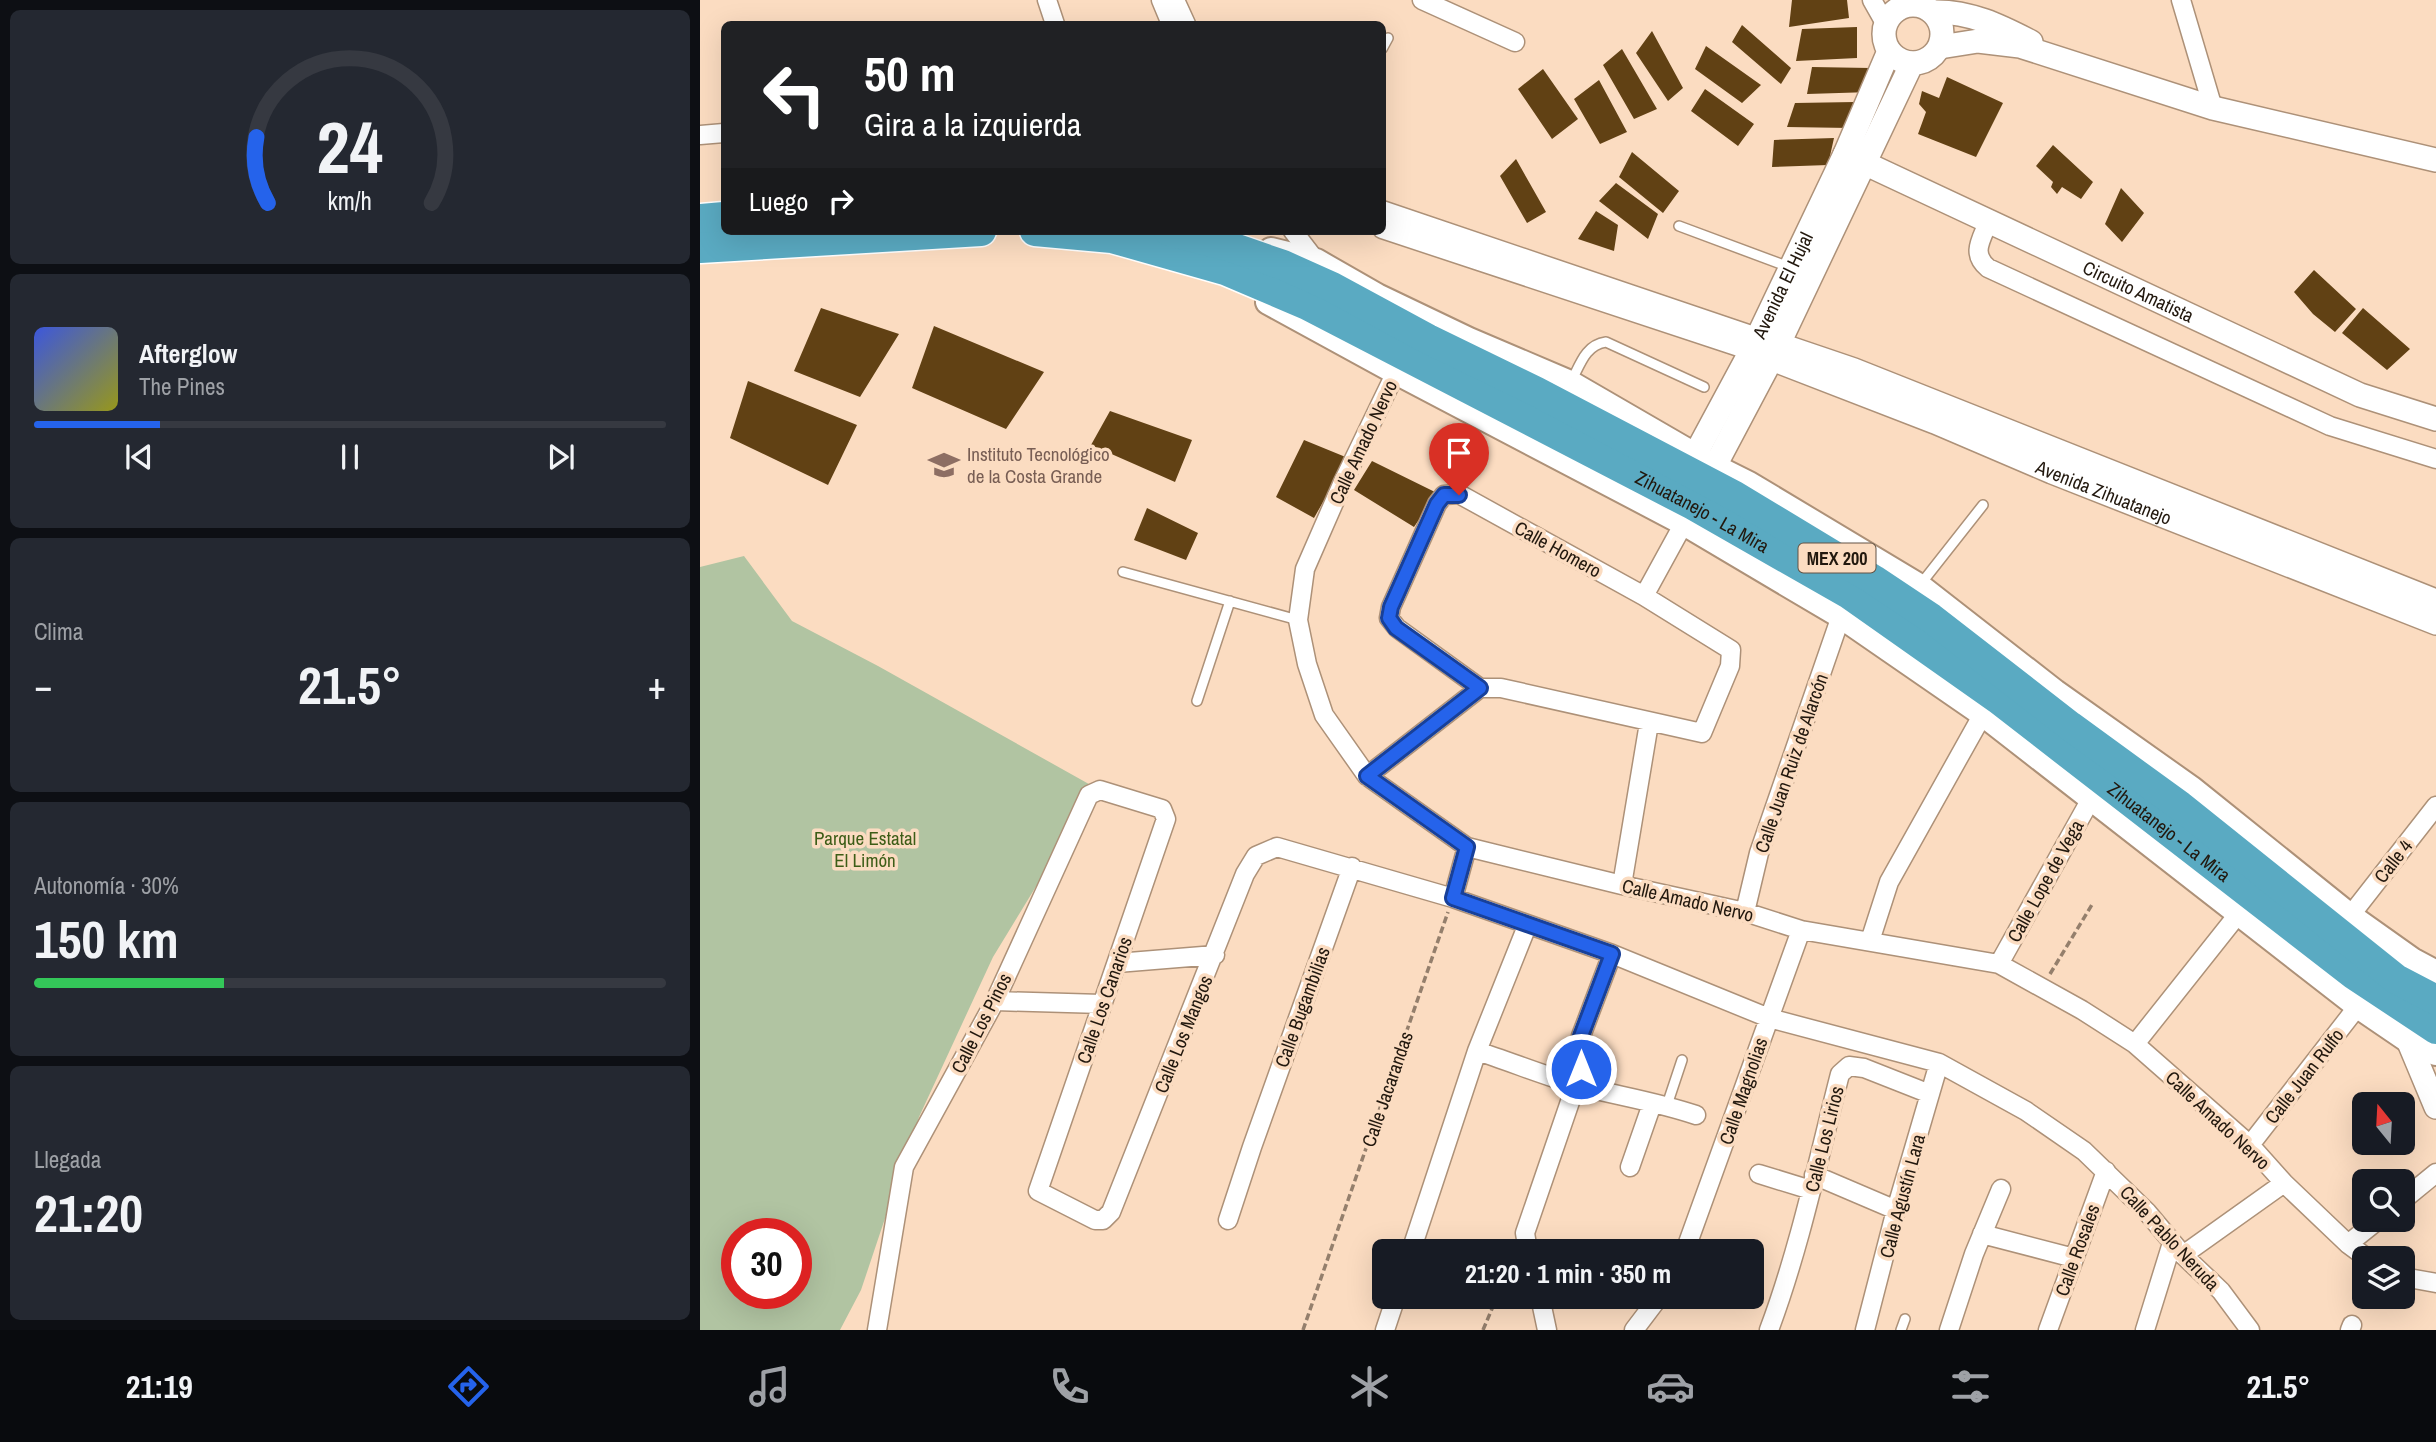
<!DOCTYPE html>
<html lang="es">
<meta charset="utf-8">
<style>
:root{--surface:#171b24;--page:#242831;--text:#f1f3f6;--muted:#9ea1a6;--line:#363941;--accent:#2563eb}
body{margin:0;font-family:"Archivo Narrow",sans-serif;background:var(--page);color:var(--text);height:100vh;display:flex;flex-direction:column;font-size:26px;white-space:nowrap}
*{box-sizing:border-box;margin:0}
p{font-size:23px;color:var(--muted)}
.icon{flex:none;width:38px;height:38px;fill:none;stroke:currentColor;stroke-width:2;stroke-linecap:round;stroke-linejoin:round}
.map{position:relative;flex:1;overflow:hidden}
.details{display:flex;flex-direction:column;gap:10px;padding:10px;background:#0d0f14;width:700px}
.details>*{flex:none}
.hud{position:absolute;left:21px;top:21px;width:665px;height:214px;border-radius:10px;box-shadow:0 7px 28px #0002;background:#202124;color:#fff;overflow:hidden}
.needle{width:46px;rotate:342deg}
.tools{position:absolute;left:1652px;top:1092px;display:grid;gap:14px}
.tools a{display:grid;place-items:center;width:63px;height:63px;border-radius:10px;background:var(--surface);box-shadow:0 7px 28px #0002;font-size:35px}
.speed{position:absolute;left:21px;top:1218px;display:flex;gap:14px;font-size:35px;font-weight:700;text-align:center}
.speed>*{display:grid;place-content:center;width:91px;height:91px;border-radius:50%;background:var(--surface);box-shadow:0 7px 28px #0002;line-height:1}
.speed .limit{border:10px solid #d22;background:#fff;color:#111}
.pin{position:absolute;display:grid;place-items:center;width:60px;height:60px;color:#fff;margin:-72px -30px;border-radius:50% 50% 50% 0;rotate:-45deg;box-shadow:0 0 7px #0007}
.pin .icon{rotate:45deg}
.me{position:absolute;width:77px;margin:-38px;rotate:0deg;stroke-linejoin:round;filter:drop-shadow(0 0 5px #0008)}
.turn{display:flex;align-items:center;gap:24px;height:147px;padding:0 28px;font-size:32px}
.turn .icon{width:91px;height:91px;stroke-width:2.5}
.turn b{display:block;font-size:49px;line-height:60px}
.then{display:flex;align-items:center;height:66px;padding:0 28px;background:#0003;gap:14px;font-size:26px}
.big{font-size:52px;font-weight:800;line-height:1.1}
.details .widget{flex:1;display:flex;flex-direction:column;justify-content:center;gap:10px;min-width:0;padding:0 24px;border-radius:10px;background:var(--page)}
.details .dial{align-items:center;gap:0}
.dial svg{height:182px;overflow:visible;fill:none;stroke:var(--line);stroke-width:7;stroke-linecap:round;text-anchor:middle}
.dial text{fill:var(--text);stroke:none}
.song{display:flex;align-items:center;gap:21px}
.cover{width:84px;height:84px;border-radius:10px;background:linear-gradient(135deg,hsl(230 70% 55%),hsl(60 70% 35%))}
.played{height:7px;border-radius:4px;background:linear-gradient(90deg,var(--accent) 20%,var(--line) 20%)}
.keys{display:flex;justify-content:space-around;direction:ltr}
.heat{display:flex;justify-content:space-between;align-items:center;font-size:38px;direction:ltr}
.charge{height:10px;border-radius:5px;background:linear-gradient(90deg,#34c759 30%,var(--line) 0)}
.trip{position:absolute;left:672px;top:1239px;width:392px;height:70px;border-radius:10px;background:var(--surface);box-shadow:0 7px 28px #0002;font-weight:800;line-height:70px;text-align:center}
.tab-bar{display:flex;height:112px;justify-content:space-around;align-items:center;background:#090b0e;color:var(--muted)}
.tab-bar .icon{width:49px;height:49px}
.tab-bar .active{color:var(--accent)}
.tab-bar b{font-size:32px;color:var(--text)}
main{display:flex;flex:1;min-height:0}
.map>svg:first-child{display:block}
</style>
<main>
<section class="details">
<div class="widget dial"><svg viewBox="0 0 100 80">
<path d="M14 69A42 42 0 1 1 86 69"/>
<path d="M14 69A42 42 0 0 1 9 40" stroke="#2563eb"/>
<text x="50" y="56" font-size="32" font-weight="700">24</text>
<text x="50" y="72" font-size="11">km/h</text>
</svg></div>
<div class="widget">
<div class="song"><i class="cover"></i><div><b>Afterglow</b><p>The Pines</p></div></div>
<div class="played"></div>
<div class="keys"><svg class="icon" aria-label="previous" viewBox="0 0 24 24"><path d="M18 5L8 12l10 7zM5 5v14"/></svg><svg class="icon" aria-label="pause" viewBox="0 0 24 24"><path d="M8 5v14M16 5v14"/></svg><svg class="icon" aria-label="next" viewBox="0 0 24 24"><path d="M6 5l10 7-10 7zM19 5v14"/></svg></div>
</div>
<div class="widget"><p>Clima</p>
<div class="heat"><a>−</a><b class="big">21.5°</b><a>+</a></div>
</div>
<div class="widget"><p>Autonomía · 30%</p><b class="big">150 km</b><div class="charge"></div></div>
<div class="widget"><p>Llegada</p><b class="big">21:20</b></div>
</section>
<div class="map">
<svg width="1736" height="1330" viewBox="0 0 1736 1330">
<rect width="100%" height="100%" fill="#fbdcc1"/>
<path fill="#b1c4a2" fill-rule="evenodd" d="M44,556L92,621L178,666L396,788L293,957L219,1117L161,1290L140,1330H0V567ZM37,1234H96V1293H37Z"/>
<path fill="#614114" d="M1092,0H1147L1149,18L1089,27Z
M1042,25L1091,68L1081,84L1032,42Z
M1157,27V58L1096,61L1102,29Z
M952,31L983,88L968,101L936,53Z
M1006,46L1061,85L1042,103L995,69Z
M922,49L957,109L934,119L903,65Z
M1112,67L1170,68L1171,92L1107,94Z
M843,69L878,119L852,139L818,89Z
M1247,77L1303,103L1276,157L1218,134L1226,112L1219,104L1222,91L1239,98Z
M899,80L927,132L900,144L874,99Z
M1005,89L1054,124L1038,146L991,111Z
M1155,102L1150,128L1087,127L1095,103Z
M1134,138L1128,165L1072,167L1074,140Z
M1353,145L1393,182L1381,199L1362,187L1357,194L1351,187L1353,182L1336,166Z
M932,152L979,191L963,213L919,177Z
M816,159L846,212L827,223L800,176Z
M916,183L958,214L948,239L899,201Z
M1421,188L1444,213L1422,242L1405,224Z
M896,211L918,225L914,251L878,239Z
M1614,270L1656,309L1635,332L1613,314L1594,292Z
M121,308L199,334L160,397L94,371Z
M1663,308L1710,349L1687,370L1642,333Z
M234,326L344,372L306,429L212,388Z
M48,381L157,425L128,485L30,438Z
M410,411L492,440L475,482L391,445Z
M604,440L648,458L614,518L576,497Z
M672,461L737,493L714,527L654,490Z
M447,508L498,533L486,560L434,540Z"/>
<g fill="none" stroke-linecap="round" stroke-linejoin="round">
<defs>
<path id="service" d="M682,49L688,38
M979,226L1089,267
M871,382C880,365 885,345 906,342L1004,387
M423,572L598,620
M1220,585L1283,505
M497,701L530,601
M967,1105L982,1060
M1201,1330L1205,1319"/>
<path id="minor" d="M347,0L355,24
M461,0L471,24
M475,0L486,24
M722,0L815,42
M1172,0L1185,23
M1212,0L1221,5
M1481,0L1513,108
M0,135L24,133
M682,210L1057,337
M1289,220C1282,239 1270,253 1288,268L1630,426L1736,459
M682,229L1051,351
M593,231L616,261
M696,372L643,482L605,569L598,620L607,664L624,715L667,776L767,847L922,885L1045,912L1101,930L1299,964L1382,1010L1435,1044L1550,1145L1584,1183L1648,1244L1667,1258
M759,494L944,596L1031,650L1030,666L1002,733L801,688H780L697,628L689,618L691,607L737,504L744,495Z
M944,596L984,523
M667,776L780,688
M922,885L949,723
M753,898L767,847
M1045,912L1059,853L1141,616
M1650,916L1736,806
M1170,941L1189,882L1283,714
M417,963L515,955
M1299,964L1392,797
M295,1001L402,1004
M1435,1044L1539,913
M777,1051C811,1062 845,1076 880,1086C919,1096 958,1102 996,1115
M1550,1145L1658,1006
M930,1167L952,1104
M1059,1174L1111,1190
M1114,1175L1196,1210
M1703,1200L1736,1173
M528,1220L552,1147L652,867
M1282,1234L1374,1258
M1648,1244L1678,1220
M711,1251L777,1051L827,926
M828,1251L825,1233L886,1055L881,1036L912,954
M985,1251L1101,930
M1483,1255L1584,1183
M1703,1277L1736,1283
M840,1297L847,1330
M177,1330L204,1167L295,1001L389,795L400,790L462,809L466,819L338,1191L395,1220H403L411,1212L545,874L556,856L577,847L753,898L912,954L1069,1018L1239,1063L1326,1111L1384,1151L1447,1212L1483,1255L1521,1291L1550,1330
M685,1330L696,1297
M934,1330L959,1297
M1069,1330C1100,1247 1118,1160 1140,1074L1149,1066L1164,1068L1230,1094
M1165,1330L1196,1210L1239,1063
M1249,1330L1274,1254L1301,1189
M1348,1330L1406,1171
M1445,1330L1472,1243
M1650,1330L1652,1325"/>
<g id="tertiary">
<circle cx="1213" cy="34" r="29"/>
<path d="M1233,12C1270,11 1300,26 1331,42"/>
<path d="M1240,47L1278,41L1320,46L1513,108L1736,160"/>
<path id="s1" d="M1145,154L1660,395L1736,419"/>
<path d="M1057,337L1154,370L1736,601"/>
<path id="s2" d="M1051,351L1235,422L1352,472L1736,623"/>
<path id="s3" d="M987,470L1051,351L1145,154L1189,51"/>
<path d="M1007,481L1072,358L1212,63"/>
<path d="M1708,1040L1736,1107"/>
</g>
<path id="secondary" d="M571,250L616,261L677,296L769,340L870,383L1015,467L1049,484L1219,586L1355,692L1492,789L1650,916L1712,960L1736,973
M568,302L696,372L984,523L1141,616L1283,714L1658,1006L1708,1040L1736,1053"/>
<g id="trunk">
<path d="M0,219L24,217"/>
<path id="s4" d="M335,231L412,238L525,270L607,305L993,505L1149,594L1298,699L1653,974L1736,1029"/>
<path d="M469,231L531,247L583,265L632,287L728,339L837,392L1035,496L1174,580L1231,618L1370,726L1480,806L1696,979L1736,1000"/>
<path d="M0,248L281,231"/>
</g>
</defs>
<use href="#service" stroke="#ad9178" stroke-width="12"/>
<use href="#minor" stroke="#ad9178" stroke-width="21"/>
<use href="#tertiary" stroke="#ad9178" stroke-width="26"/>
<use href="#secondary" stroke="#ad9178" stroke-width="28"/>
<use href="#trunk" stroke="#fff" stroke-width="33"/>
<path stroke="#947f6c" stroke-width="3.5" stroke-dasharray="7 3.5" stroke-linecap="butt" d="M1350,974L1393,903
M603,1330L748,912
M783,1330L797,1297"/>
<use href="#service" stroke="#fff" stroke-width="9"/>
<use href="#minor" stroke="#fff" stroke-width="18"/>
<use href="#tertiary" stroke="#fff" stroke-width="23"/>
<use href="#secondary" stroke="#fff" stroke-width="24"/>
<use href="#trunk" stroke="#5aaac2" stroke-width="30"/>
</g>
<g fill="none" stroke-linecap="round" stroke-linejoin="round">
<defs>
<path id="route" d="M759,495H744L737,504L691,607L689,618L696,628L780,688L667,776L767,847L753,898L912,954L881,1036L886,1049L881,1069"/>
</defs>
<use href="#route" stroke="#184099" stroke-width="18"/>
<use href="#route" stroke="#2563eb" stroke-width="12"/>
</g>
<defs>
<symbol id="university-bare" viewBox="-9 -9 18 18"><path d="M0-5L7-2L0 1L-7-2ZM-4 1L0 2.5L4 1V4Q0 6-4 4Z" fill="#8d6e63" stroke="#fbdcc1" stroke-width="2.5" paint-order="stroke"/></symbol>
</defs>
<g fill-rule="evenodd">
<use href="#university-bare" x="222" y="443" width="44" height="44"/>
</g>
<g text-anchor="middle" dominant-baseline="central" stroke-width="7" stroke-linejoin="round" paint-order="stroke">
<rect fill="#fbdcc1" stroke="#635344" stroke-width="2" x="1098.5" y="543.5" width="77" height="29" rx="5"/>
<g font-size="18" font-weight="bold" fill="#22180e">
<text x="1137" y="558">MEX 200</text>
</g>
<g font-size="19" fill="#22180e" stroke="#fbdcc1">
<text stroke="none"><textPath href="#s3" startOffset="208">Avenida El Hujal</textPath></text>
<text stroke="none"><textPath href="#s1" startOffset="324">Circuito Amatista</textPath></text>
<text transform="translate(663 442) rotate(-65)">Calle Amado Nervo</text>
<text stroke="none"><textPath href="#s2" startOffset="380">Avenida Zihuatanejo</textPath></text>
<text stroke="none"><textPath href="#s4" startOffset="730">Zihuatanejo - La Mira</textPath></text>
<text transform="translate(858 549) rotate(29)">Calle Homero</text>
<text transform="translate(1091 763) rotate(-71)">Calle Juan Ruiz de Alarcón</text>
<text stroke="none"><textPath href="#s4" startOffset="1297">Zihuatanejo - La Mira</textPath></text>
<text transform="translate(1693 861) rotate(-52)">Calle 4</text>
<text transform="translate(1345 881) rotate(-61)">Calle Lope de Vega</text>
<text transform="translate(988 900) rotate(13)">Calle Amado Nervo</text>
<text transform="translate(404 1000) rotate(-71)">Calle Los Canarios</text>
<text transform="translate(602 1007) rotate(-70)">Calle Bugambilias</text>
<text transform="translate(281 1023) rotate(-63)">Calle Los Pinos</text>
<text transform="translate(483 1034) rotate(-68)">Calle Los Mangos</text>
<text transform="translate(1604 1076) rotate(-52)">Calle Juan Rulfo</text>
<text transform="translate(687 1089) rotate(-71)">Calle Jacarandas</text>
<text transform="translate(1043 1091) rotate(-71)">Calle Magnolias</text>
<text transform="translate(1518 1120) rotate(43)">Calle Amado Nervo</text>
<text transform="translate(1124 1139) rotate(-76)">Calle Los Lirios</text>
<text transform="translate(1202 1196) rotate(-75)">Calle Agustín Lara</text>
<text transform="translate(1470 1238) rotate(47)">Calle Pablo Neruda</text>
<text transform="translate(1377 1250) rotate(-70)">Calle Rosales</text>
</g>
<g font-size="19" fill="#785e54" stroke="#fbdcc1" text-anchor="start">
<text x="267" y="454">Instituto Tecnológico<tspan x="267" dy="22">de la Costa Grande</tspan></text>
</g>
<g font-size="19" fill="#3d5d17" stroke="#fbdcc1">
<text x="165" y="838">Parque Estatal<tspan x="165" dy="22">El Limón</tspan></text>
</g>
</g>
</svg>
<div class="tools">
<a><svg class="needle" viewBox="-14 -14 28 28"><path d="M0-13l5 13h-10z" fill="#e53935"/><path d="M0 13l5-13h-10z" fill="#9ea1a6"/></svg></a>
<a><svg class="icon" aria-label="search" viewBox="0 0 24 24"><circle cx="10" cy="10" r="6"/><path d="M15 15l6 6"/></svg></a>
<a><svg class="icon" aria-label="layers" viewBox="0 0 24 24"><path d="M12 4l9 5-9 5-9-5zM3 14l9 5 9-5"/></svg></a>
</div>
<div class="speed"><div class="limit">30</div></div>
<div class="pin" style="left:759px;top:495px;background:#d93025"><svg class="icon" aria-label="arrive" viewBox="0 0 24 24"><path d="M6 21V4h12l-3 4 3 4H6"/></svg></div>
<svg class="me" style="left:881px;top:1069px" viewBox="-20 -20 40 40"><circle r="17" fill="#2563eb" stroke="#fff" stroke-width="3"/><path d="M0-11L8 9 0 5-8 9z" fill="#fff"/></svg>
<div class="trip">21:20 · 1 min · 350 m</div>
<div class="hud">
<div class="turn"><svg class="icon" aria-label="left" viewBox="0 0 24 24"><path d="M17 20v-9H6M10 6l-5 5 5 5"/></svg><div><b>50 m</b>Gira a la izquierda</div></div>
<div class="then">Luego<svg class="icon" aria-label="right" viewBox="0 0 24 24"><path d="M7 20v-9h11M14 6l5 5-5 5"/></svg></div>
</div>
</div>
</main>
<nav class="tab-bar">
<b>21:19</b>
<svg class="icon active" aria-label="directions" viewBox="0 0 24 24"><path d="M12 3l9 9-9 9-9-9zM9 14v-3h6M13 9l2 2-2 2"/></svg>
<svg class="icon" aria-label="music" viewBox="0 0 24 24"><path d="M9 18V5l10-2v13"/><circle cx="6" cy="18" r="3"/><circle cx="16" cy="16" r="3"/></svg>
<svg class="icon" aria-label="phone" viewBox="0 0 24 24"><path d="M5 4h4l2 5-3 2q2 4 5 5l2-3 5 2v4C11 20 4 13 5 4z"/></svg>
<svg class="icon" aria-label="climate" viewBox="0 0 24 24"><path d="M12 3v18M4 7l16 10M4 17L20 7"/></svg>
<svg class="icon" aria-label="car" viewBox="0 0 24 24"><path d="M5 17H2v-5l4-1 3-4h7l3 4 3 1v5h-3M9 17h6M6 11h13"/><circle cx="7" cy="17" r="2"/><circle cx="17" cy="17" r="2"/></svg>
<svg class="icon" aria-label="filters" viewBox="0 0 24 24"><path d="M4 7h16M4 17h16"/><circle cx="9" cy="7" r="2"/><circle cx="15" cy="17" r="2"/></svg>
<b>21.5°</b>
</nav>
